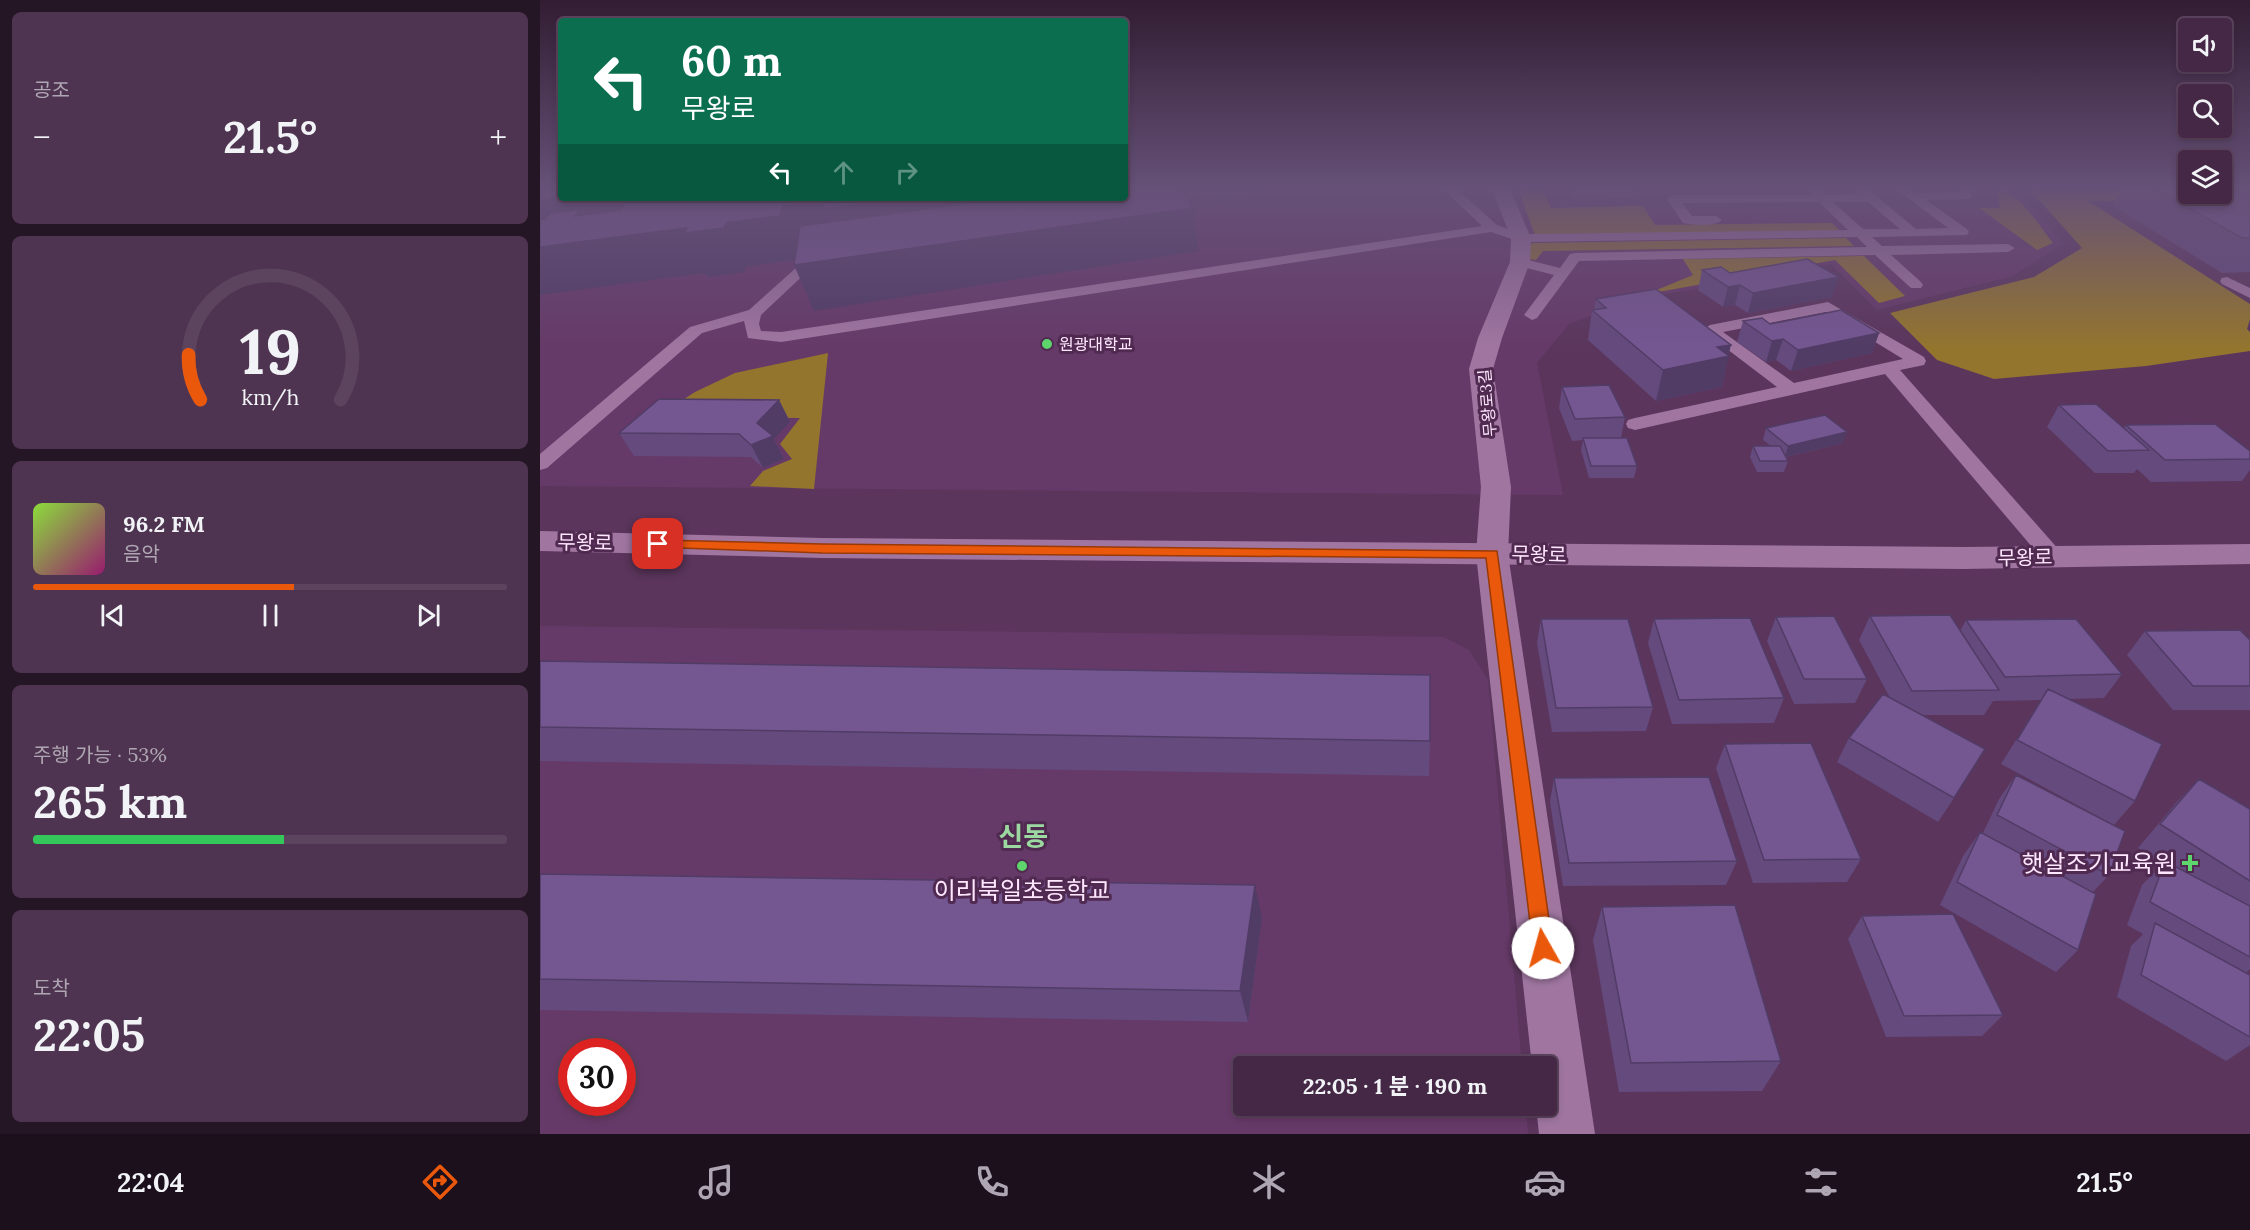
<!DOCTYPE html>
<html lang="ko">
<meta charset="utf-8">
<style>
:root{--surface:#442845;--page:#4e3450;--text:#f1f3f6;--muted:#afa6b3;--line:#5c445e;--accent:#ea580c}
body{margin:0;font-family:Lora,"Noto Sans KR",serif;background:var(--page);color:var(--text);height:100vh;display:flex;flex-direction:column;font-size:22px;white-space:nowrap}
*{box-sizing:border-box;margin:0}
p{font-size:20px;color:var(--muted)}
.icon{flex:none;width:33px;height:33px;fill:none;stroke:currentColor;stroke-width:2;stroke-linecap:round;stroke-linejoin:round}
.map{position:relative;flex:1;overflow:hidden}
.drawer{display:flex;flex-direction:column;gap:12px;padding:12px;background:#251626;width:540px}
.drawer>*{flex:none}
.banner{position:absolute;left:18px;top:18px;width:570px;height:183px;border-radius:6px;box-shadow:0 3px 9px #0003,0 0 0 2px var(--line);background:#0b6e4f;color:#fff;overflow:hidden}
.tools{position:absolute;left:1638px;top:18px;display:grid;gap:12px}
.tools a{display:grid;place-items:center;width:54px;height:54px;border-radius:6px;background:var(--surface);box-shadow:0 3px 9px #0003,0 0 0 2px var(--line);font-size:30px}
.speed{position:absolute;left:18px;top:1038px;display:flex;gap:12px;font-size:30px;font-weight:700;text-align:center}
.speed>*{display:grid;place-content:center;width:78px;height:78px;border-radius:50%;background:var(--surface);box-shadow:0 3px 9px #0003,0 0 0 2px var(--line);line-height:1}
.speed .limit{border:9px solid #d22;background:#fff;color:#111}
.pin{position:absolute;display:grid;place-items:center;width:51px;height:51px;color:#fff;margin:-26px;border-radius:12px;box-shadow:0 3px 9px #0006}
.me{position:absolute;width:66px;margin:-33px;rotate:353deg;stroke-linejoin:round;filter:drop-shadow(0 0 4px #0008)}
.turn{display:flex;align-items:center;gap:21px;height:126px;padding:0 24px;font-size:27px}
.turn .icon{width:78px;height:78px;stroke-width:2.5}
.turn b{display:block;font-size:42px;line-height:51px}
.lanes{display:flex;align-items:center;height:57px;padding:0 24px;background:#0003;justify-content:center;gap:30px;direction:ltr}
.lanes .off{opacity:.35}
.big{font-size:45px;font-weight:700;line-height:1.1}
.drawer .tile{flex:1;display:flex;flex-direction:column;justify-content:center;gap:9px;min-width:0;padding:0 21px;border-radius:9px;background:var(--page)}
.drawer .dial{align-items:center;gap:0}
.dial svg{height:156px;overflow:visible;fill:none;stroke:var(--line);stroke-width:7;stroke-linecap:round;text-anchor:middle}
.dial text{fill:var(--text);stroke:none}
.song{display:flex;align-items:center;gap:18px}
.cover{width:72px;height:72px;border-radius:9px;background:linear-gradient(135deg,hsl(90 70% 55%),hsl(320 70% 35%))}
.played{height:6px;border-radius:3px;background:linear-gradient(90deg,var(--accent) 55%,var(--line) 55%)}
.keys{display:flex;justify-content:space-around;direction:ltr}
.heat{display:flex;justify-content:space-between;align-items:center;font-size:33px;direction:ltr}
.charge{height:9px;border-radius:4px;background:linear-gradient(90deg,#34c759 53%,var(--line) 0)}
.trip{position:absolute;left:693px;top:1056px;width:324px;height:60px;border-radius:6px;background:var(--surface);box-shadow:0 3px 9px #0003,0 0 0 2px var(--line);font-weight:700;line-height:60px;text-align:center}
.dock{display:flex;height:96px;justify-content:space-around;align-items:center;background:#1b101c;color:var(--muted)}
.dock .icon{width:42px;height:42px}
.dock .current{color:var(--accent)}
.dock b{font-size:27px;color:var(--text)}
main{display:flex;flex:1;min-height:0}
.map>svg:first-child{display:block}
</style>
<main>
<section class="drawer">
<div class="tile"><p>공조</p>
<div class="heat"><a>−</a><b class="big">21.5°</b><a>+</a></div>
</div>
<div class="tile dial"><svg viewBox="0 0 100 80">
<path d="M14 69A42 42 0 1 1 86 69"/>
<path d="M14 69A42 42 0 0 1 8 46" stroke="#ea580c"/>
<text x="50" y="56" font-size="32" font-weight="700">19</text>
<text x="50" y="72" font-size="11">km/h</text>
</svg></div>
<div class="tile">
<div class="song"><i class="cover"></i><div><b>96.2 FM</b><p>음악</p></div></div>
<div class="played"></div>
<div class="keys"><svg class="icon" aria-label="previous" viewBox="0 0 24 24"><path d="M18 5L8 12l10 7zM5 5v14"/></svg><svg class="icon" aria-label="pause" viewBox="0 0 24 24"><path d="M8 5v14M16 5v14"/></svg><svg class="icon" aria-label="next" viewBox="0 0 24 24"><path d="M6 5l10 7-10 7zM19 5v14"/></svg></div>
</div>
<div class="tile"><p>주행 가능 · 53%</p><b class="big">265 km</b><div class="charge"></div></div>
<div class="tile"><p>도착</p><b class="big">22:05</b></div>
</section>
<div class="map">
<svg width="1710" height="1134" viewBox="0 0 1710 1134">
<rect width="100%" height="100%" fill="#5b355c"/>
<path fill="#663a68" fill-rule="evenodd" d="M0,189L21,198H585V189H1472L1488,201L1523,244L1472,276L1337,310L1291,264L1088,301L1029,324L997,363L1023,495L0,486Z
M0,626L903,637L929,650L948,680L982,1066H704V1106H986L988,1134H0ZM32,1052H82V1102H32Z"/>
<path fill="#93752e" d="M978,189H1003L1011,208L1103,206L1115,225L1292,223L1300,231L995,235Z
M1457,189C1477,189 1501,228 1513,243L1497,250L1439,208H1460Z
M1484,189H1648V194H1682L1694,199L1548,201L1710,304V319L1707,329L1710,332V351L1606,366L1454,379L1397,360L1350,313L1494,277L1542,248L1501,202Z
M1306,238L1314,246L1003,251L996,260L983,258L992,243Z
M1324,256L1365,296L1339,303L1295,260L1107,294L1153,275L1143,259Z
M288,353L274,489L210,486L223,471L252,459L240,444L260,418L118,416L155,392L195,373Z"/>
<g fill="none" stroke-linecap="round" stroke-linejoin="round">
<path fill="#a076a1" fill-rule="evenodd" d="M903,189H917L957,225L982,234L1308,230L1279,202L1142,203L1152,216H1176L1182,220C1175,227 1154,225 1143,223L1127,199L1133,195H1271L1269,192L1271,189H1279L1285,195L1319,194L1314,189H1328L1376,229L1408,228L1356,189H1370L1376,193L1419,192L1418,189H1430L1432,196L1430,199L1386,200L1427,229L1429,232L1427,235L1332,237L1342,246L1468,244L1475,248L1468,252L1351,255L1381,282L1383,285L1381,288H1371L1335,255L1039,261L997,318L992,320L984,315L1014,275L975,265L973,262L975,259L980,258L1020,268L1030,254L1035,253L1327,247L1317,237L981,242L951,232L241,342L208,338L204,321L162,333L7,468L0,470V454L150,327L209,310L257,267L261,245L266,244L273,248L271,268L221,315L219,324L221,331L241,332L942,226ZM1293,202H1328L1360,229H1323Z
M1687,277L1710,288V298L1682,284L1680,281L1682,278Z
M1288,302L1384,357L1386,361L1384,365L1360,370L1520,551L1523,556L1520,561L1512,563L1504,561L1345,374L1095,430L1088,428L1086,424L1088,420L1095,418L1237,387L1162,330L1170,325ZM1286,312L1363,359L1254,383L1183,332Z"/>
<path fill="#a076a1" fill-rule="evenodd" d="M952,189H970L991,238L990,262L962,338L953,369L971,487L968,554L1055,1134H999L996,1106H1006V1066H992L936,554L941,487L929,369L938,338L970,262L971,238Z"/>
<path fill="#a076a1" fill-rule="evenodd" d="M0,531L282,538L1423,547L1710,544V564L1423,569L282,558L0,551Z"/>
</g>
<path fill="#644a7d" d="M655,189H729L710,192L711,197L678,201L675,197L662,199Z
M1029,189H1097L1095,198L1034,199Z
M1582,189H1710V272L1682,273L1573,206Z
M1162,270L1190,273L1292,297L1208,313L1195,305L1183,307L1158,290Z
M1056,299L1188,356L1182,387L1116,401L1048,340L1052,310H1054Z
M1203,321L1230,324L1339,333L1332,353L1251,371L1236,360L1226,362L1197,342Z
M1022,387L1085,417L1081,438L1097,466L1094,478H1049L1041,450L1043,440L1032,441L1019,408Z
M239,400L250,422L234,439L244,459L223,468L211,457L94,456L79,433Z
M1519,405L1584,428L1586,425L1710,451V470L1702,481L1611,482L1597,469L1594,473H1555L1507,427Z
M1226,428L1303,443L1246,457L1248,461L1244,472H1217L1210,457L1213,446H1231L1223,440Z
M1330,616L1420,631L1426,620L1582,674L1564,698L1529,699L1595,801L1574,825L1461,764L1501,700L1453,701L1444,715H1382L1414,798L1398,822L1297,762L1309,738L1350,698L1319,640Z
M1236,617L1327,679L1315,703L1254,704L1227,641Z
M1001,619L1113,707L1106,731L1012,732L997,643Z
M1114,619L1244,698L1234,723L1132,724L1108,643Z
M1605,631L1710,640V710H1633L1587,655Z
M0,661L890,741L889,776L0,761Z
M1185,744L1321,859L1307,882L1213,883L1176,768Z
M1476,775L1569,875L1553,892L1538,950L1516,972L1400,905L1423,856L1440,832L1443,833L1459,799Z
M1014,778L1197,861L1186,885L1023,886L1010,802Z
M1659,779L1710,809V969L1706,973L1710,975V1045L1686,1061L1577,997L1591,946L1603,934L1587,925L1602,885L1623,864L1598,848L1636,803Z
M0,874L722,918L708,1022L0,1010Z
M1062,907L1241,1061L1222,1091L1079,1092L1053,940Z
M1322,916L1463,1015L1442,1036L1346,1037L1308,939Z"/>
<path fill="#513c66" d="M585,189H655V192L635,195L653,208L659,251L274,311L254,265Z
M661,189H674L675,197L662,199Z
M677,189H729L710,192L711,197L678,201Z
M21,198H97L140,203L142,198H268L283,201L365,198H429L439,232L206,267L205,272L168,277L165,273L0,295V200Z
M1299,277L1292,297L1208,313L1213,293Z
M1200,285L1195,305L1183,307L1188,287Z
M1339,333L1332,353L1251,371L1258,350Z
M1243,339L1236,360L1226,362L1232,341Z
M1191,345L1188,357L1189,356L1182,387L1116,401L1123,370L1177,347Z
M239,400L250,422L234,439L244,459L223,468L211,445L217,423Z
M1307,432L1303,443L1245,457L1248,446Z
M715,885L722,918L708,1022L700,991Z"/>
<path fill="#745691" stroke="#513c66" stroke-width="1.5" d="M0,189H21V198L0,200Z
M585,189H640L653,208L254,265L260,226L430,203L429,198H585Z
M1615,189H1648V194H1682V189H1710V238H1702Z
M88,198H142L140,203L182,198H365L283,209V201L248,205L243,206L240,216L186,223L184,228L145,233L147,228L0,247V220L5,219L10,213L40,209L35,216L81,210Z
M1267,259L1299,277L1213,293L1200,285L1188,287L1162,270L1181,267L1190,273Z
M1116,289L1191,345L1177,347L1189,356L1123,370L1052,310L1066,308L1056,299Z
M1301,310L1339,333L1258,350L1243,339L1232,341L1203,321L1222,318L1230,324Z
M1069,385L1085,417L1035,419L1022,387Z
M119,399L239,400L217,423L233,436L211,445L199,434L79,433Z
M1556,404L1609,450L1568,451L1519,405Z
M1285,415L1307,432L1248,446L1226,428Z
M1675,424L1710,451V459L1625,460L1586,425Z
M1043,438H1087L1097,466H1051Z
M1213,446H1240L1248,461H1220Z
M1410,615L1459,690L1372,691L1330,616Z
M1294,616L1327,679H1264L1236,617Z
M1210,618L1244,698L1139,700L1114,619Z
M1001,619H1088L1113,707L1016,708Z
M1536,619L1582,674L1465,677L1426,620Z
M1700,630L1710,640V686H1653L1605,631Z
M0,661L890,675V741L0,727Z
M1508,689L1622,744L1595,801L1477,740Z
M1343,694L1445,749L1414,798L1309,738Z
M1271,743L1321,859L1224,860L1185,744Z
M1476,775L1585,831L1569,875L1457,815Z
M1169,777L1197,861L1029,863L1014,778Z
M1659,779L1710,809V881L1620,824Z
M1440,832L1556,894L1538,950L1417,882Z
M1625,861L1710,906V957L1610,902Z
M0,874L715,885L700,991L0,979Z
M1195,905L1241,1061L1091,1063L1062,907Z
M1413,914L1463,1015L1364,1016L1322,916Z
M1615,923L1710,975V1037L1601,975Z"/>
<linearGradient id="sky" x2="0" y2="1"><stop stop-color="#321d33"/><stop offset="0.54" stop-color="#665178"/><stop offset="1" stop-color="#665178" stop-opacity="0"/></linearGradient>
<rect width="1710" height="348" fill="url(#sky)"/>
<path fill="#ea580c" stroke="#983908" stroke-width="1.5" d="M118,540L282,544L957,551L1013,948L1010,955L1003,958L996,955L993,948L946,558L282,553L113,547L111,544L113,541Z"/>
<g fill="#5dd56c" stroke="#502a51" stroke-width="2">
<circle cx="507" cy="344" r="6"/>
<path d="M1647 854h6v6h6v6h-6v6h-6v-6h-6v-6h6z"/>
<circle cx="482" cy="866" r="6"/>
</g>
<g text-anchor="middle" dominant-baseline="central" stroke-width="6" stroke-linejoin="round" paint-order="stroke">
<g font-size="16" fill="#ffe7ff" stroke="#502a51" text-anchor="start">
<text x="519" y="344">원광대학교</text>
</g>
<g font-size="16" fill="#ffe7ff" stroke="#502a51">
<text transform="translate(947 403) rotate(-95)">무왕로3길</text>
</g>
<g font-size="20" fill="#ffe7ff" stroke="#502a51">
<text transform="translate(45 542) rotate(1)">무왕로</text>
<text transform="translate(999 554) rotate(1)">무왕로</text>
<text transform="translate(1485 557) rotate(-1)">무왕로</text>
</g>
<g font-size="24" fill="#ffe7ff" stroke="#502a51" text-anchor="end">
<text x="1636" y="863">햇살조기교육원</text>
<text x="482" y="890" text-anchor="middle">이리북일초등학교</text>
</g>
<g font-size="27" font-weight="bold" fill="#9cd9a0" stroke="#502a51">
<text x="483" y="836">신동</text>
</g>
</g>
</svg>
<div class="tools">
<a><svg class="icon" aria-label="sound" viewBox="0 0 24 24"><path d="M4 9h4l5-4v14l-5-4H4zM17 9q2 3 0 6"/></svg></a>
<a><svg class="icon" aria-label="search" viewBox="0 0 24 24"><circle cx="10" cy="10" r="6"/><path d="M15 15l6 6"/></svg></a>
<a><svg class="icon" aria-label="layers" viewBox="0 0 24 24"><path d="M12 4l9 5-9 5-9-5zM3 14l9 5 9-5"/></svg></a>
</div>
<div class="speed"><div class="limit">30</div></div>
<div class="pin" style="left:118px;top:544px;background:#d93025"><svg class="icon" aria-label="arrive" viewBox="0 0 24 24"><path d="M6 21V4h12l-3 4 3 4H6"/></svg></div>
<svg class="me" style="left:1003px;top:948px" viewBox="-20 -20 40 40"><circle r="19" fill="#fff"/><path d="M0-13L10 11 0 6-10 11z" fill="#ea580c"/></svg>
<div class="trip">22:05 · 1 분 · 190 m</div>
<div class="banner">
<div class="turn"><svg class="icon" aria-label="left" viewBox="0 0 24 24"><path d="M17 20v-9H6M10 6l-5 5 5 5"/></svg><div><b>60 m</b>무왕로</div></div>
<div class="lanes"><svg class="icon" aria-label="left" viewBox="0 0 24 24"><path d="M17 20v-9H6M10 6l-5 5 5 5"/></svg><svg class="icon off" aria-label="ahead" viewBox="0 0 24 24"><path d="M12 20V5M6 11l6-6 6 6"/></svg><svg class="icon off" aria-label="right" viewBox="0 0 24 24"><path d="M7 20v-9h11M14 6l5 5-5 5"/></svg></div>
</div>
</div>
</main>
<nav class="dock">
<b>22:04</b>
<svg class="icon current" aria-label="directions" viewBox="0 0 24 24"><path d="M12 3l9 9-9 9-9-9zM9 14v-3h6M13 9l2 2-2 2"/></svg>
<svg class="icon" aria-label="music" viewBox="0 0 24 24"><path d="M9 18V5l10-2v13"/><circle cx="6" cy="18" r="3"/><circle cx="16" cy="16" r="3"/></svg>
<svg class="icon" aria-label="phone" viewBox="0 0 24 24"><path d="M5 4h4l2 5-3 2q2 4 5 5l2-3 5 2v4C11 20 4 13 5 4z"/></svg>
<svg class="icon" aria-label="climate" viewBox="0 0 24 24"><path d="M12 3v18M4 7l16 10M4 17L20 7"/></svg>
<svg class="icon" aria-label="car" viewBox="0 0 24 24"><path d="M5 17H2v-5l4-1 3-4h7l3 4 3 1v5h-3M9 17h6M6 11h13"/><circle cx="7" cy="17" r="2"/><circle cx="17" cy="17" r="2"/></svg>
<svg class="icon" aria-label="filters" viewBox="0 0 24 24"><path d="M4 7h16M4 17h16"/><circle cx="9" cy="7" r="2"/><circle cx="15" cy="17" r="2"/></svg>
<b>21.5°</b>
</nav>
